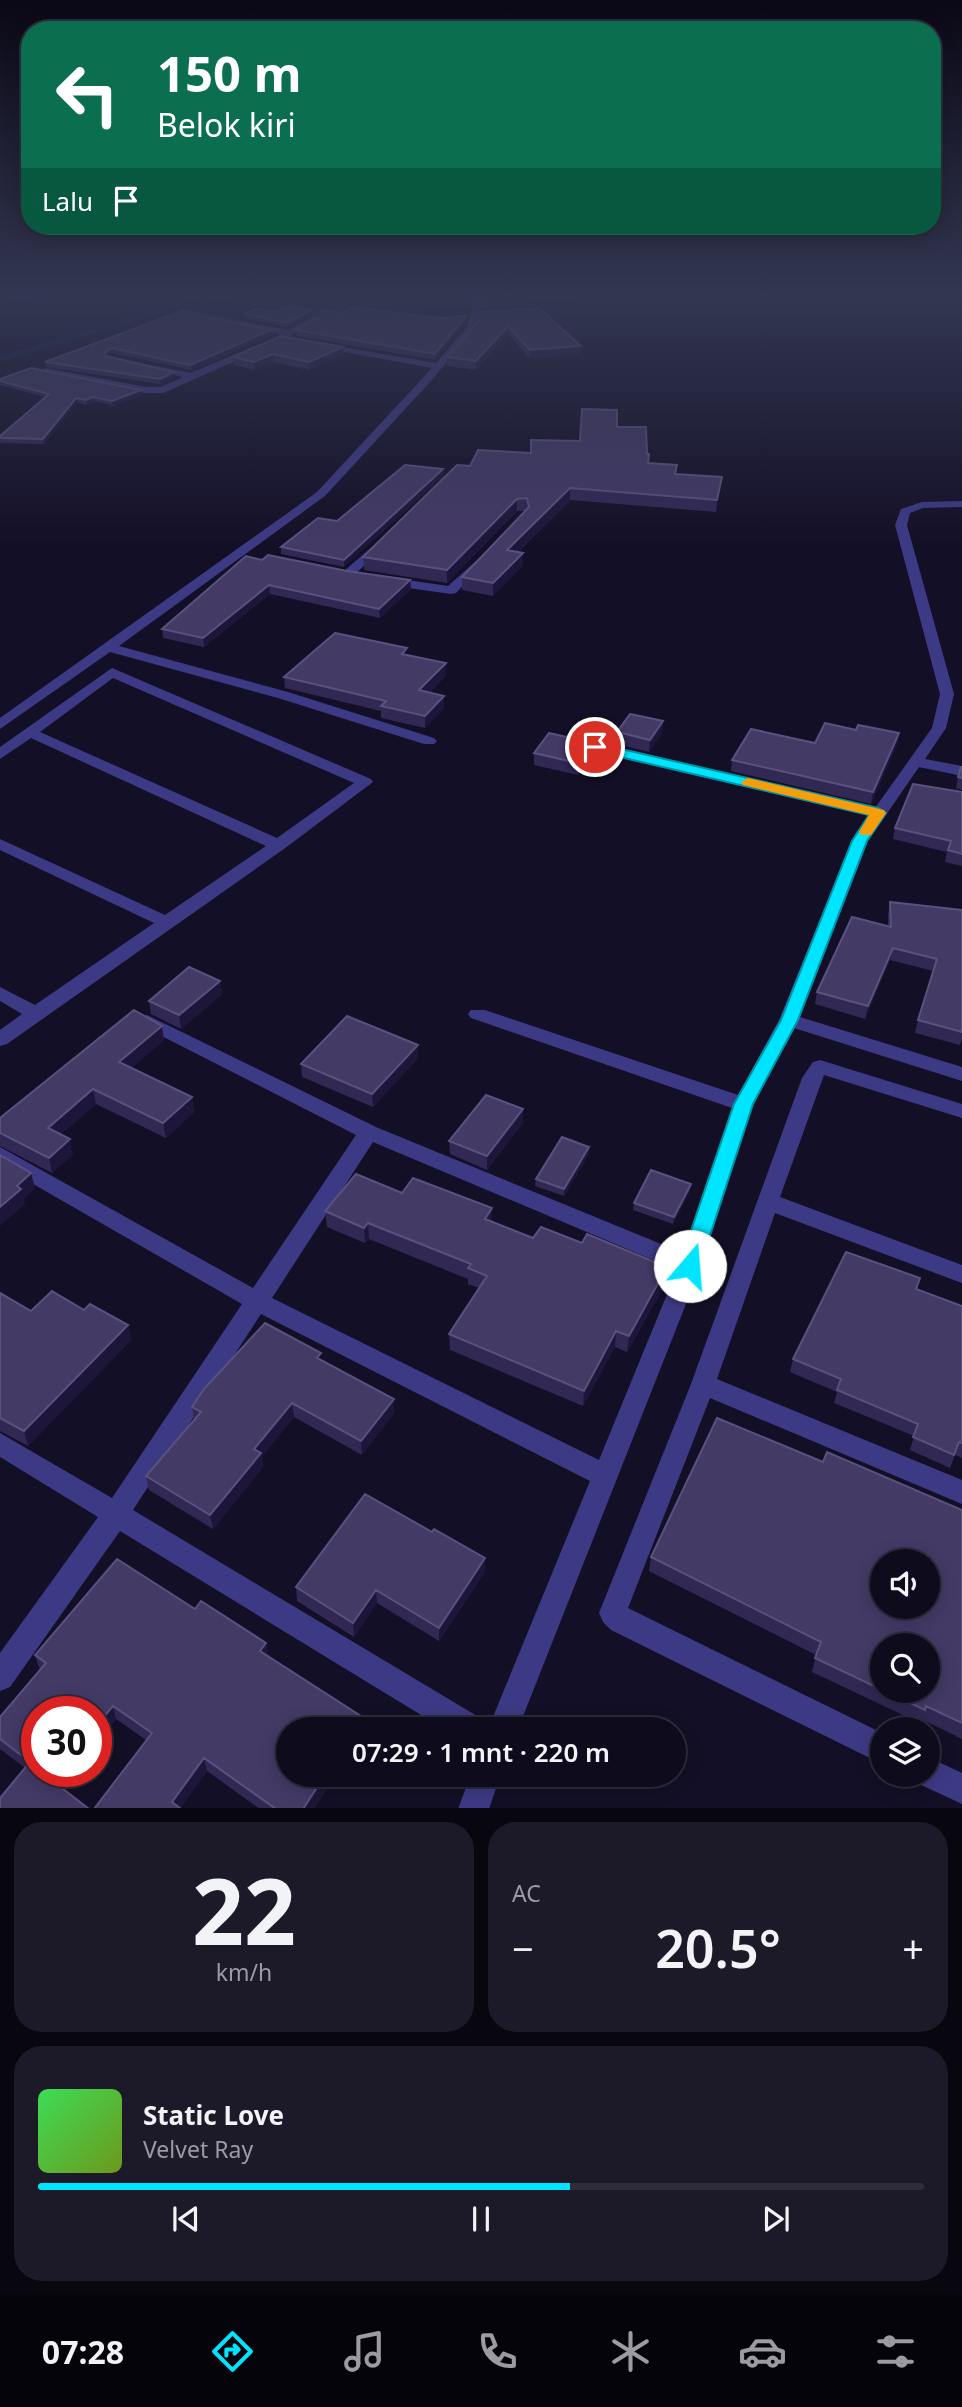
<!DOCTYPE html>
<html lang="id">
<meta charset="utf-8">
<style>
:root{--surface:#0e0b1c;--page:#1c1929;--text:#f1f3f6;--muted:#9b9ba3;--line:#2e2b3b;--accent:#00e5ff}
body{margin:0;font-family:"Noto Sans",sans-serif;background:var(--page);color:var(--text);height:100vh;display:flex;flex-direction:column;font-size:26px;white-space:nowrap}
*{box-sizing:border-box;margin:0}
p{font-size:23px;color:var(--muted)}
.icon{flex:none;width:38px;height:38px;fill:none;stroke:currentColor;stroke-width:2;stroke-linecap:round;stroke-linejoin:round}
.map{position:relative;height:1808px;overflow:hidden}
.sheet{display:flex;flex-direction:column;gap:14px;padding:14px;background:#08060f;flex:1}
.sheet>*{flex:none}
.banner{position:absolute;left:21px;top:21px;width:920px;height:214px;border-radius:28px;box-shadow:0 4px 18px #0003,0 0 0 2px var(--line);background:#0b6e4f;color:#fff;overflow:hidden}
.tools{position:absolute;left:870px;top:1549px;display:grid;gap:14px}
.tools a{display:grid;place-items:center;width:70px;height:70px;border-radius:50%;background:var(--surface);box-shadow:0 4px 18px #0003,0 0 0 2px var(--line);font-size:35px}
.speed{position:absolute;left:21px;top:1696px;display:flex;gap:14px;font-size:35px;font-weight:700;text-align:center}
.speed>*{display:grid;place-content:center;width:91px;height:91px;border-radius:50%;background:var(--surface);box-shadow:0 4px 18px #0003,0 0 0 2px var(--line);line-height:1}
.speed .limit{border:10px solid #d22;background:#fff;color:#111}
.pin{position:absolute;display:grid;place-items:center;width:60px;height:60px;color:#fff;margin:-30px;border:4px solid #fff;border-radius:50%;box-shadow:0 2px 7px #0007}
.me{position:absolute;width:77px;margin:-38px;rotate:18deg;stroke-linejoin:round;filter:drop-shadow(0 0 5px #0008)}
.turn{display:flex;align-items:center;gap:24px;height:147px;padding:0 21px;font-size:32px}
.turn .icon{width:91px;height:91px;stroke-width:2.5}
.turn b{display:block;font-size:49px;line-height:60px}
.then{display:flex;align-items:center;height:66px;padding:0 21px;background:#0003;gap:14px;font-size:26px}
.big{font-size:52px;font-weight:600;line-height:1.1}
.sheet .widget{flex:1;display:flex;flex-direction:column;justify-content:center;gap:10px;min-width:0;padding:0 24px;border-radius:28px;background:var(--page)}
.sheet .dial{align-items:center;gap:0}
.dial b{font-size:91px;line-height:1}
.song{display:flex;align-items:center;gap:21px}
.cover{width:84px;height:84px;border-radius:10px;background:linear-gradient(135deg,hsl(130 70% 55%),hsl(80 70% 35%))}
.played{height:7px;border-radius:4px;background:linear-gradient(90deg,var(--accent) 60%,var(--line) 60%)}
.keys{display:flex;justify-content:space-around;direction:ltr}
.heat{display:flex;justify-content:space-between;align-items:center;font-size:38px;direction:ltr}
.sheet .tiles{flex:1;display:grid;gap:14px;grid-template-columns:1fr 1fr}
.widget:last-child{grid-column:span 2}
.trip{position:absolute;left:276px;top:1717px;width:410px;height:70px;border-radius:35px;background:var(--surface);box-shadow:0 4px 18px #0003,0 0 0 2px var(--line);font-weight:600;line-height:70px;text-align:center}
.menu{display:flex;height:112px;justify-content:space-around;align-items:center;background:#06040b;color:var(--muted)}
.menu .icon{width:49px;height:49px}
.menu .on{color:var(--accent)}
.menu b{font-size:32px;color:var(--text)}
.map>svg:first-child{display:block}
</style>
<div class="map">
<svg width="962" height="1809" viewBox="0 0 962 1809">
<rect width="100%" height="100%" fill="#130f26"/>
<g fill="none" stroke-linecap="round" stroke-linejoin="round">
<path stroke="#0a1f44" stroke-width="5" d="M194,293L316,313L406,300L455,307L598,293
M0,359L147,315L199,294"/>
<path fill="#3d3a85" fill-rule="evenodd" d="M0,293H15L39,299L35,302L1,296Z
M477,293H485L474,330L430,382L325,496L119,646L288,692L434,738L437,741L434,744H424L278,698L110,652L0,729V718L317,492L432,368L322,348L319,347V343L436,363L467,327Z
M182,309L288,330L313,316L320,318L280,341L275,338L280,334L179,314V310Z
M255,346L260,349L258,351L163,393H146L41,371L46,368L146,387H161L183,377L126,364V360L191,373Z
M962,501V507L923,508L910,513L907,525L954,694L946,728L925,759L962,766V776L919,767L868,841L800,1017L962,1067V1081L794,1028L753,1104L701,1266L518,1729H488L590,1481L261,1314L133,1510L482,1719L487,1729H444L120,1531L10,1687L0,1691V1653L98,1517L0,1457V1433L112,1498L242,1304L0,1165V1147L253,1288L356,1135L140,1025L137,1021L140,1017L147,1015L376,1127L683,1253L732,1108L471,1018L468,1014L471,1010H485L738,1095L779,1020L852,841L869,816L570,746L562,741L570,736L875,808L932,728L940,694L895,525L901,509L922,502ZM373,1142L677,1270L599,1460L272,1298Z
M381,539L387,543L385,546L352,577H344V571Z
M477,560L481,561V567L456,593L451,594L387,585L381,581L387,577L448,586Z
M112,668L371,779L373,782L284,849L7,1044L0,1046V1030L22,1014L0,1001V987L35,1005L154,923L0,850V839L165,915L266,846L31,738L0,759V747ZM113,678L354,783L277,838L40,732Z
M820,1060L962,1104V1118L824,1075L780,1197L962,1265V1283L775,1213L717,1379L962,1480V1504L710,1398L628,1608L882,1733V1764L611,1630L603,1622L599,1613L691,1384L802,1078L813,1062Z
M928,1757L962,1773V1804L917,1783L914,1774H928Z
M471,1774H501L489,1809H458Z"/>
</g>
<path fill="#312854" d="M312,310L313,314L288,327L245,319L244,314Z
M179,312L271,330V335L191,370L113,353L107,357L174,378L160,384L46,367L45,362Z
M481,312L581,346L580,354L530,359L508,334L476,370L447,366V357L478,322Z
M343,313L466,321L435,360L297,336L296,330Z
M281,336L344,355L309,370L273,362L254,370L234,365L233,357Z
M0,379L141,395L113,406L95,401L87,405L77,402L44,444L0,443V436L45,397L0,385Z
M617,427L649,463L677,465L676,474L720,489L716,512L570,500L518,552L523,565L493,596L462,590V577L525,511H517L447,583L364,570L363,557L470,466L531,453L580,441Z
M443,469L444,475L344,567L281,554V547L337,521Z
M262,560L410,580L411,589L380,618L270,594L204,647L163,638L162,629Z
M408,655L446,675L429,693L444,708L425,728L381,718V711L285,688L284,677Z
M663,721L662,733L649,752L616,744L617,732Z
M856,730L899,733L897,744L871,804L731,771L732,760L815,743Z
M593,743L592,755L578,775L534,765V753Z
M962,767V790L956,788L958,777Z
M962,792V866L945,862L947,852L893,839L895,828Z
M890,902L962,910V1039L960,1045L915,1033L918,1020L933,971L890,960L865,1019L815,1004L817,992L888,927V915Z
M220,981L222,994L181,1029L151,1014L149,1001Z
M164,1040L131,1068L192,1097L194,1112L166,1138L96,1104L61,1134L73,1154L52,1173L0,1146V1118Z
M418,1045V1058L373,1107L302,1077L301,1064Z
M523,1109V1123L487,1170L450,1154L449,1141Z
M589,1147V1154L564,1196L535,1186L536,1179Z
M690,1191L673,1224L633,1210L634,1203Z
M402,1193L492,1221L533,1238L666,1283L627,1352L615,1347L583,1406L450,1350L449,1334L479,1288L468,1284V1279L369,1239L365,1243L327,1227L325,1211Z
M920,1278L917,1289L962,1306V1458L955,1455L950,1468L910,1450L914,1436L834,1403L837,1392L790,1372L793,1359Z
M0,1293L31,1311L84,1310L128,1325L131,1340L28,1446L0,1431Z
M322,1360L394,1413L362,1455L294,1417L262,1456L263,1467L213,1529L149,1490L146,1476L194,1420L192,1407Z
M823,1462L962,1510V1739L921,1719L920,1723L812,1672L816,1655L649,1571L651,1557Z
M432,1532L485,1558V1572L439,1641L377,1603L354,1637L297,1601L296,1587Z
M195,1609L266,1643L268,1656L364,1718L365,1729H289L336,1774L314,1809H260L207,1771L180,1808L94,1809L146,1740L116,1719L96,1745V1712L37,1771H75L62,1788L25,1768L0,1749V1717L40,1670L35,1655Z"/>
<path fill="#1d163a" d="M312,310L313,314L288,327L287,323Z
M466,316V321L435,360V354Z
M508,326V334L476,370V361Z
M271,330V335L191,370L190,365Z
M581,346L580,354L530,359V350Z
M343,347L344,355L309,370V362Z
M112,348L113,353L104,358V353Z
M273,354V362L254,370V362Z
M174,372V378L160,384V379Z
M141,390V395L113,406L112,401Z
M94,397L95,401L87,405L86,400Z
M76,398L77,402L44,444L43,439Z
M443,469L444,475L344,567V560Z
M722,477L720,489L716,512L717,500Z
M570,488V500L507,562V550Z
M517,499V511L447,583V570Z
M523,553V565L493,596V583Z
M410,580L411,589L380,618L379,609Z
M269,585L270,594L204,647L203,638Z
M446,663V675L419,702V690Z
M444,696V708L425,728V716Z
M663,721L662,733L649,752L650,740Z
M899,733L897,744L871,804L873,792Z
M593,743L592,755L578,775V763Z
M893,948L890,960L865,1019L868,1006Z
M220,981L222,994L181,1029L179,1015Z
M162,1026L164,1040L121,1077L119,1062Z
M418,1045V1058L373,1107L372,1094Z
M93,1089L96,1104L51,1143L48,1128Z
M192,1097L194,1112L166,1138L163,1123Z
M523,1109V1123L487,1170V1156Z
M70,1139L73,1154L52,1173L49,1158Z
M589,1147V1154L564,1196V1189Z
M31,1173L35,1188L24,1199L25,1204L0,1226V1207L17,1186Z
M691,1184L690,1191L673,1224L674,1217Z
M492,1208V1224L485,1219Z
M368,1223L369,1239L365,1243L364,1228Z
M667,1267L666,1283L627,1352L629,1336Z
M128,1325L131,1340L28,1446L24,1431Z
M616,1331L615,1347L583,1406L584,1391Z
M394,1399V1413L362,1455L361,1441Z
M292,1403L294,1417L262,1456L263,1467L213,1529L210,1515L254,1449Z
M485,1558V1572L439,1641V1628Z
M376,1590L377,1603L354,1637L353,1623Z
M266,1643L268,1657L260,1651Z
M113,1706L116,1719L96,1745V1726Z
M364,1718L365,1729H356Z
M204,1758L207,1771L179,1809L172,1802Z
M61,1771H75L57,1794L53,1781Z
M326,1774H336L314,1809H303Z"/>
<path fill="#433a66" stroke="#5a527e" stroke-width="2" fill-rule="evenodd" d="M287,306L312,310L287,323L244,314L255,309L276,312Z
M353,307L440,318L466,316L435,354L296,330L320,317L321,310L343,313Z
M539,308L581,346L530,350L508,326L476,361L447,357L478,322L481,312Z
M179,312L271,330L190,365L112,348L104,353L106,356L174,372L160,379L45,362Z
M281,336L343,347L309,362L273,354L254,362L233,357Z
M31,368L141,390L112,401L94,397L86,400L76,398L43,439L0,438V436L49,394L0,381V379Z
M582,409L617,410V427H646L647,454H649L648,463L677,465L675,474L722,477L717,500L570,488L507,550L523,553L493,583L462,577L529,507L527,498L517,499L447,570L363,557L457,465L470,466L478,450L531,453V440L580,441Z
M405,465L443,469L344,560L281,547L318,518L337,521Z
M268,555L347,571L410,580L379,609L269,585L203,638L162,629L246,556L262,560Z
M335,633L407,648L402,654L446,663L419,690L444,696L425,716L381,706L386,701L284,677Z
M630,714L663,721L650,740L617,732Z
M825,723L856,730L858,725L899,733L873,792L732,760L751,729L815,743Z
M549,733L593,743L578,763L534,753Z
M961,767H962V778L958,777Z
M913,784L962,792V854L948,850L951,841L895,828Z
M890,902L962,910V1032L918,1020L937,959L893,948L868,1006L817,992L852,917L891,927Z
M189,967L220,981L179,1015L149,1001Z
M134,1010L162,1026L119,1062L192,1097L163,1123L93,1089L48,1128L70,1139L49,1158L0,1133V1118Z
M347,1016L418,1045L372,1094L301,1064Z
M486,1095L523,1109L487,1156L449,1141Z
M562,1137L589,1147L564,1189L536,1179Z
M0,1155L31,1173L17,1186L21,1189L0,1207Z
M651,1170L691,1184L674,1217L634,1203Z
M356,1174L402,1193L413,1178L492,1208L485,1219L533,1238L541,1227L582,1243L587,1234L667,1267L629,1336L616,1331L584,1391L449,1334L487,1276L468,1268L471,1264L368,1223L364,1228L325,1211Z
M846,1252L920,1278L916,1289L962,1306V1443L959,1442L954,1455L913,1437L918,1424L837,1390L841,1379L793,1359Z
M52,1291L84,1310L90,1304L128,1325L24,1431L0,1418V1293L31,1311Z
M265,1323L321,1353L317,1358L394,1399L361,1441L292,1403L254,1449L261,1453L210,1515L146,1476L201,1412L192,1407L204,1389Z
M717,1418L823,1462L827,1452L962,1510V1723L926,1706L925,1710L883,1690H928V1645H882V1690L815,1658L821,1642L651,1557ZM882,1561H928V1606H882Z
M365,1494L432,1532L434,1529L485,1558L439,1628L376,1590L353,1623L296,1587Z
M117,1559L195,1609L201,1601L266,1643L260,1651L364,1718L356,1729H289V1774H326L303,1809H276L204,1758L172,1802L181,1809H94L152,1733L113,1706L96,1726V1712H37V1771H61L53,1781L89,1809H0V1798L30,1762L0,1739V1717L46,1663L35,1655Z"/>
<linearGradient id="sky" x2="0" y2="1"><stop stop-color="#0a0815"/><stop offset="0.54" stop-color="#333752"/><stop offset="1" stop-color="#333752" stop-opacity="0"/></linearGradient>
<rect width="962" height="546" fill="url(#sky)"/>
<path fill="#00e5ff" stroke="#0095a6" stroke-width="2" d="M595,743L878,808L886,813L867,841L798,1020L753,1104L700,1266L697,1271L690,1274L683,1271L679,1266L734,1104L781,1020L852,841L869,815L590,750L588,747Z"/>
<path fill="#f59e0b" d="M748,778L884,810L886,813L871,835H861L859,832L869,815L743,785L741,782Z"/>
</svg>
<div class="tools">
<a><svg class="icon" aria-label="sound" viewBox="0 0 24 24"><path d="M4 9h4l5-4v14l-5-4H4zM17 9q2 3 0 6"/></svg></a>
<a><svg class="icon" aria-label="search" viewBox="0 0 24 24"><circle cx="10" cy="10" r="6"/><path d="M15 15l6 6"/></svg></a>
<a><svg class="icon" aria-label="layers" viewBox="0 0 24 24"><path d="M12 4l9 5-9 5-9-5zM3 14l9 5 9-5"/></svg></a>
</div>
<div class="speed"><div class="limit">30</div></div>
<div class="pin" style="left:595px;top:747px;background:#d93025"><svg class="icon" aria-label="arrive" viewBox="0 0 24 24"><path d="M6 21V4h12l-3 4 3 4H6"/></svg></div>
<svg class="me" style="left:690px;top:1266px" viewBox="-20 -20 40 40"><circle r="19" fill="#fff"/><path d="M0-13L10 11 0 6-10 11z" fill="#00e5ff"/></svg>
<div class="trip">07:29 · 1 mnt · 220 m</div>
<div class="banner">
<div class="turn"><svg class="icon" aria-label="left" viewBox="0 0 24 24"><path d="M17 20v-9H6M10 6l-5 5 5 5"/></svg><div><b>150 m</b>Belok kiri</div></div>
<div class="then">Lalu<svg class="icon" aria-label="arrive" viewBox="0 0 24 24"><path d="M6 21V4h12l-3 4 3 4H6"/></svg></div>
</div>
</div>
<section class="sheet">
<div class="tiles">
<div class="widget dial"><b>22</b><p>km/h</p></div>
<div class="widget"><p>AC</p>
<div class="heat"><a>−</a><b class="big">20.5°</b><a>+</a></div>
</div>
<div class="widget">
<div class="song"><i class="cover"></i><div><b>Static Love</b><p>Velvet Ray</p></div></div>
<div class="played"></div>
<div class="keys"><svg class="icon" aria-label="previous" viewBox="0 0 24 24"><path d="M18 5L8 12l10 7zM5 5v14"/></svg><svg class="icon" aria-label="pause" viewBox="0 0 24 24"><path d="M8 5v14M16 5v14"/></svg><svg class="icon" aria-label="next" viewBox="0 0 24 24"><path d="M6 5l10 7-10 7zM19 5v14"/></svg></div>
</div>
</div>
</section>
<nav class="menu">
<b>07:28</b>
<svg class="icon on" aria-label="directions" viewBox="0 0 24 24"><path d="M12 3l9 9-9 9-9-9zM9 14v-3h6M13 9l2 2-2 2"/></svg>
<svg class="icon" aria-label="music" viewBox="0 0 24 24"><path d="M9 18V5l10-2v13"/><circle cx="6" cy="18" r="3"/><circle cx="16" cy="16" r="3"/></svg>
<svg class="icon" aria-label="phone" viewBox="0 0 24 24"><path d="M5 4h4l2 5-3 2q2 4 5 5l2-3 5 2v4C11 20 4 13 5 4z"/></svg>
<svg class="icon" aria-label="climate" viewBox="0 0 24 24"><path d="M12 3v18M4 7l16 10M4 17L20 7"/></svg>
<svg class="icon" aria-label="car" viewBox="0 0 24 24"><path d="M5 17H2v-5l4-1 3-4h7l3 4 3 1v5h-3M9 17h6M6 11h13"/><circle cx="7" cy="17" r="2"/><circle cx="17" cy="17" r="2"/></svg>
<svg class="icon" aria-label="filters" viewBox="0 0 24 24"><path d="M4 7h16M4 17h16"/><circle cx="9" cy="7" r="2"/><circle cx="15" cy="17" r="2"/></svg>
</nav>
